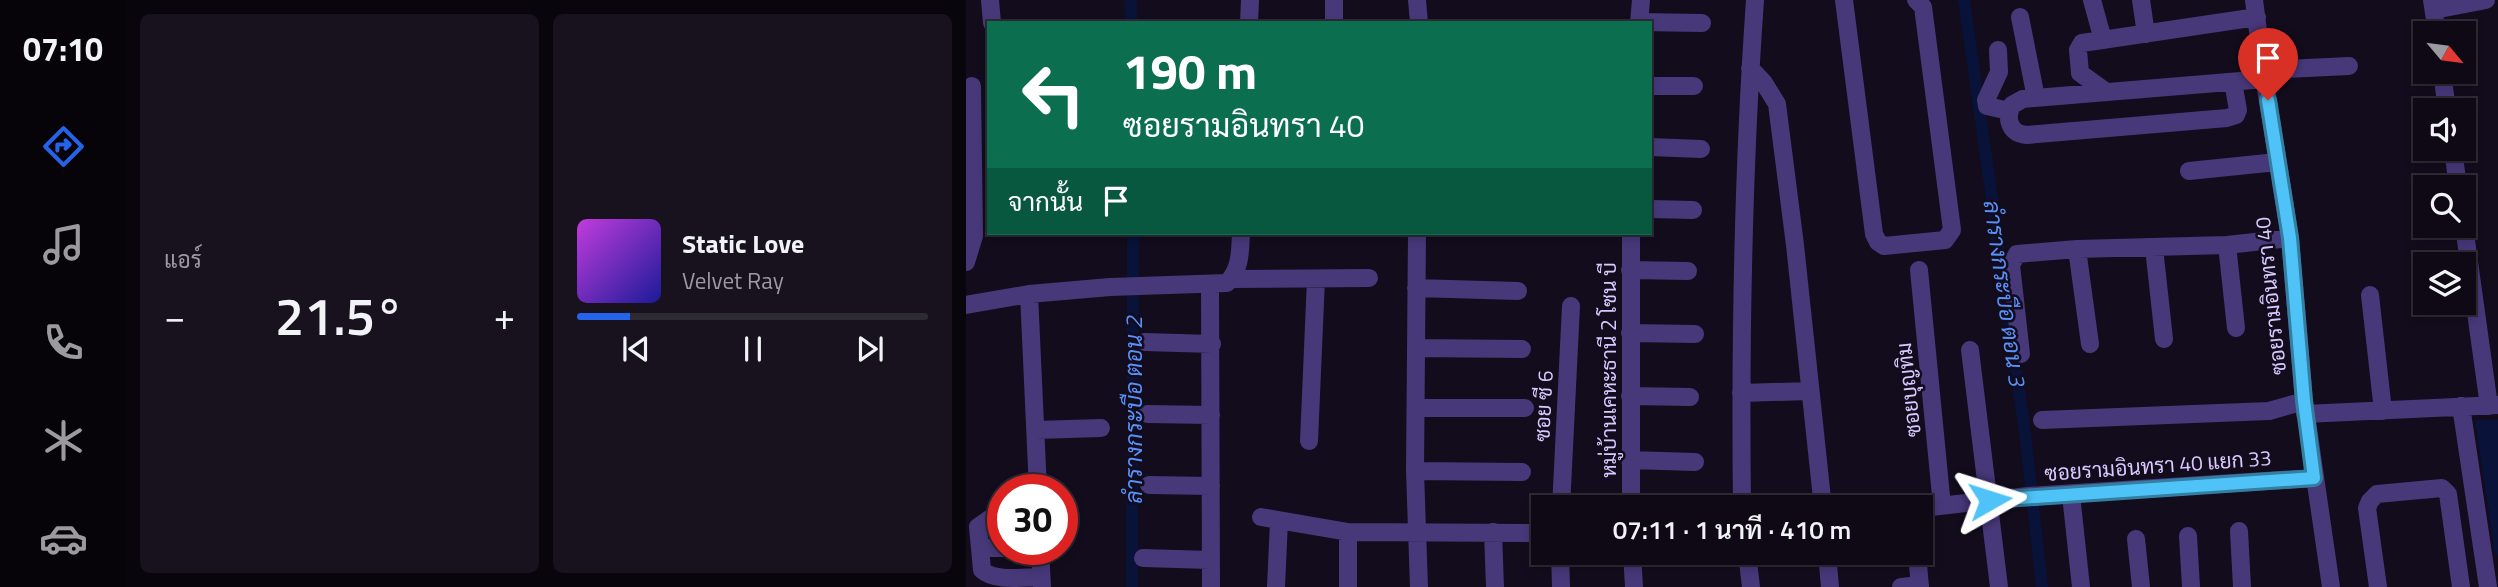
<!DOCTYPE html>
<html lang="th">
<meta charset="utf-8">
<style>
:root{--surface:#0e0915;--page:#17121e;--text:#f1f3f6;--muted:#9b9aa0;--line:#2e2a34;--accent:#2563eb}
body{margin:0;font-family:"Titillium Web",Sarabun,sans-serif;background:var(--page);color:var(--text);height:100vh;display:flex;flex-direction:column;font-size:26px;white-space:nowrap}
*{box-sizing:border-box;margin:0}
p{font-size:23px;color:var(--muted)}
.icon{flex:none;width:38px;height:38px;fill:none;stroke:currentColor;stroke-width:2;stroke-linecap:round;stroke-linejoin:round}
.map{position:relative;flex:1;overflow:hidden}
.side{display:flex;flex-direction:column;gap:14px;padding:14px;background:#08050c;width:840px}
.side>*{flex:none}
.top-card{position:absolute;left:21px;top:21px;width:665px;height:214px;border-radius:0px;box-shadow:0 4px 10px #0003,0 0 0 2px var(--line);background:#0b6e4f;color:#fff;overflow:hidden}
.needle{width:46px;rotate:119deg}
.controls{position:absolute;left:1447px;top:21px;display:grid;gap:14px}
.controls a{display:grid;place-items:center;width:63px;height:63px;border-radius:0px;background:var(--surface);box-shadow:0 4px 10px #0003,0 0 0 2px var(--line);font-size:35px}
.speed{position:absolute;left:21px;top:474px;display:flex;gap:14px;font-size:35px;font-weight:700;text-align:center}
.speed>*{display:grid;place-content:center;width:91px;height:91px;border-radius:50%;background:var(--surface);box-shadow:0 4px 10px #0003,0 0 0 2px var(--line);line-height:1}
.speed .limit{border:10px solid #d22;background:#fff;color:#111}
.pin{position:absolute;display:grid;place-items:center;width:60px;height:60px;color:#fff;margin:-72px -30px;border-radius:50% 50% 50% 0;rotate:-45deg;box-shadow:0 0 7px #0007}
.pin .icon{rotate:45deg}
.me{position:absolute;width:77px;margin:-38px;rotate:84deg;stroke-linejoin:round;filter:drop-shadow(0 0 5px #0008)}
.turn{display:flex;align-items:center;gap:24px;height:147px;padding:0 21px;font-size:32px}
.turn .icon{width:91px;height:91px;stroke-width:2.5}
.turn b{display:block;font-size:49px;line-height:60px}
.then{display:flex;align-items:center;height:66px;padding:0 21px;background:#0003;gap:14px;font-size:26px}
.big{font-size:52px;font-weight:600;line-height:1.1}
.side .tile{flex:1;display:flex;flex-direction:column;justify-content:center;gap:10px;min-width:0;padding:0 24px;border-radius:10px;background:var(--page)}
.song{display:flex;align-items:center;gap:21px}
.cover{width:84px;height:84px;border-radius:10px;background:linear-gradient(135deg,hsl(290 70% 55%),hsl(240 70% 35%))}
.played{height:7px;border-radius:4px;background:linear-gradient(90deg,var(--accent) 15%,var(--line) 15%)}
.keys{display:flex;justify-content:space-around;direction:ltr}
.heat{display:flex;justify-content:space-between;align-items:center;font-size:38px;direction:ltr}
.side .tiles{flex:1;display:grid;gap:14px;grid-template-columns:repeat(2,1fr)}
.trip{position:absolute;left:565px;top:495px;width:402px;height:70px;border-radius:0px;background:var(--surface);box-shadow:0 4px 10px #0003,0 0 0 2px var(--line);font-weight:600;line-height:70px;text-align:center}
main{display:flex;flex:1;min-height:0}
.dock{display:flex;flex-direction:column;width:126px;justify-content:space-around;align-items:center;background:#060408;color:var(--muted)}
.dock .icon{width:49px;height:49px}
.dock .active{color:var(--accent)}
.dock b{font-size:32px;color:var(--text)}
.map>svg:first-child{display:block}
</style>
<main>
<nav class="dock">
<b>07:10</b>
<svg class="icon active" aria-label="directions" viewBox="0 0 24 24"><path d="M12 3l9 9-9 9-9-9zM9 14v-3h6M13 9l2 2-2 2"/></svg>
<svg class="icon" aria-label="music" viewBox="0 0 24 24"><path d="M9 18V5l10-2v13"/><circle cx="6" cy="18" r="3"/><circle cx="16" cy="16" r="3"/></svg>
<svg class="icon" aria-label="phone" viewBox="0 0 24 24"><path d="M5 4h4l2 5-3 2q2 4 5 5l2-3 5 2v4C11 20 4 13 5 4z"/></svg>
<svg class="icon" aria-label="climate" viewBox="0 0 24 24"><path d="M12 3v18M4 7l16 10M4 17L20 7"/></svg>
<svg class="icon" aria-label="car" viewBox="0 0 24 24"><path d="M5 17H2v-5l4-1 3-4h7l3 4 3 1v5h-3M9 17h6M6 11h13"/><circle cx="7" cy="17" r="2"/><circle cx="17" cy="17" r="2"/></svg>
</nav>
<section class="side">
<div class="tiles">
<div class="tile"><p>แอร์</p>
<div class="heat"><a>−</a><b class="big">21.5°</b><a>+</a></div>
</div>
<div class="tile">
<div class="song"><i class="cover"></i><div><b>Static Love</b><p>Velvet Ray</p></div></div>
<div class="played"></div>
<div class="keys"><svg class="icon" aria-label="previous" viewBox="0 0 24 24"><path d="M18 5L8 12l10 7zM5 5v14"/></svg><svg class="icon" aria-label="pause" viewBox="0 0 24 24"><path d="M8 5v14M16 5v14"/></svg><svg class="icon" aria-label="next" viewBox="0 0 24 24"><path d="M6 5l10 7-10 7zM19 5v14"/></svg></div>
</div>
</div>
</section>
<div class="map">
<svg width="1532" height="587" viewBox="0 0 1532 587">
<rect width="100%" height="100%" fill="#120c1c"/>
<path fill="#091238" d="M1509,420H1532V555L1529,554Z"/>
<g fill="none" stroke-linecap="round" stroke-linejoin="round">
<path stroke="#091238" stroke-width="12" d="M165,0V23
M998,0L1060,441L1076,587
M166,587L167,233"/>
<path stroke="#47387a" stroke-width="18" d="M24,0L26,23
M368,0V23
M451,0L453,23
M878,0L908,234L912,242L918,246L979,240L986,230L957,7L950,0
M1126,0L1137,40
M1175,0L1180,34
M1288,0L1297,70L1324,238L1338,401L1365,587
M1466,0L1471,33
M1468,10L1520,0
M1054,17L1070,98
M673,22L736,23
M283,23L284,0
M673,23L675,0
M1032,50L1033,72L1020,100L1021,106L1043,111
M784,68L798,83L811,104L829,245L857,508
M1297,70L1383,66
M1476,72L1481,110
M1267,82L1272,110L1270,115L1261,118L1061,135C1044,134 1039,119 1046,105L1057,99L1299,79
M684,86H728
M1139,91L1114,73L1112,50L1116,43L1291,17
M684,147L735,149
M1487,149L1492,187
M1223,171L1311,162
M684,209L727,210
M1498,226L1523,406
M451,233L449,471L453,587
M1261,245L1270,328
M1188,248L1198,339
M1111,249L1124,344
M0,262L8,236L6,86
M664,270L722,271
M953,270L976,506
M265,279L403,278
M244,284L245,587
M450,288L552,291
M63,294L72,490
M1404,295L1417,411
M0,305L63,294L144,287L261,283C275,269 274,251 275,233
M664,333L729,334
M179,342L246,344
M450,348L556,349
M1004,350L1033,587
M1055,354L1045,265L1051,254L1111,249L1261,245L1324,238
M775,393L844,391
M664,396L724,397
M1495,406L1522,587
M450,408H559
M181,414L245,415
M1339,414L1532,405
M1076,420L1303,411L1338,401
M70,430L135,428
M343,441L350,279
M664,460L729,462
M449,471L556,472
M183,485L245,486
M1105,495L1115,587
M595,508L605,306
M665,508V233
M776,508C774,339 777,169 789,0
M956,508L1062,496L1348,478
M37,515L25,518L12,527L16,570C29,582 58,577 75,577
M295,517L382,532L578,533
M1273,531L1276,587
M527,532L529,587
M1222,536L1225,587
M1170,539L1175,587
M14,548H37
M74,550L76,587
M594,553L595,587
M666,553L668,587
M781,553L785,587
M861,553L864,587
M951,553L954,587
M177,558L244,560
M310,587L313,521
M382,587V532
M935,587L954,585
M1412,587L1401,508L1404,501L1411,494L1476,488L1482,494L1495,587"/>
</g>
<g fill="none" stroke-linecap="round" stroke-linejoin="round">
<defs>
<path id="route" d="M1024,500L1348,478L1338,401L1324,238L1302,100"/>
</defs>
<use href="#route" stroke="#337fa1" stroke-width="18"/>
<use href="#route" stroke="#4fc3f7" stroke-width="12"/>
</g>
<g text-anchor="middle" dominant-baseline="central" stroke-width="5" stroke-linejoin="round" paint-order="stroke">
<g font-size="21" fill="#d8c8fe" stroke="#120c1c">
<text transform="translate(1304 296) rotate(-96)">ซอยรามอินทรา 40</text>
<text transform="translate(642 370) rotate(-90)">หมู่บ้านเคหะธานี 2 โซน บี</text>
<text transform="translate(942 390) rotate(-96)">ซอยบุญทิม</text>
<text transform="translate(577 406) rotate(-87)">ซอย ซี 6</text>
<text transform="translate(1192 465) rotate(-4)">ซอยรามอินทรา 40 แยก 33</text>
</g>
<g font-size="23" font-style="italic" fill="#5991fb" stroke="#120c1c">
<text transform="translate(1039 293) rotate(82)">ลำรางกระบือ ตอน 3</text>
<text transform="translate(167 410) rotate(-90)">ลำรางกระบือ ตอน 2</text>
</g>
</g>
</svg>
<div class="controls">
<a><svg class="needle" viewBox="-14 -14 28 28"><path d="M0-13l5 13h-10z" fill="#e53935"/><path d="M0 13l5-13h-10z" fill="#9b9aa0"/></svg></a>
<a><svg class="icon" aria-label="sound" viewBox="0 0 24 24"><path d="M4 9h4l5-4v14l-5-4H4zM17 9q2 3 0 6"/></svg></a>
<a><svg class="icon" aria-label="search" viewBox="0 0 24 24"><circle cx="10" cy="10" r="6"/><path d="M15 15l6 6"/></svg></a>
<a><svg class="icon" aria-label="layers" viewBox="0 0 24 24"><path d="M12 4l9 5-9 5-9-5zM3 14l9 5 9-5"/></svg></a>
</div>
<div class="speed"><div class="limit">30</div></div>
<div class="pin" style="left:1302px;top:100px;background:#d93025"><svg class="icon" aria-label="arrive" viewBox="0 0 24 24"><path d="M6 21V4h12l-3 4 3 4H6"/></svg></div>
<svg class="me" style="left:1024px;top:500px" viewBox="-20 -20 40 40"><path d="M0-17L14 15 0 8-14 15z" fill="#4fc3f7" stroke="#fff" stroke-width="4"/></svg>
<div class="trip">07:11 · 1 นาที · 410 m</div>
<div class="top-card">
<div class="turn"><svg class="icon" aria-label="left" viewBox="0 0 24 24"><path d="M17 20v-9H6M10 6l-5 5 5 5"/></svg><div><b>190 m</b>ซอยรามอินทรา 40</div></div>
<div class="then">จากนั้น<svg class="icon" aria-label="arrive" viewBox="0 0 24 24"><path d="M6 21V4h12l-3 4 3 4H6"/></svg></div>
</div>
</div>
</main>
